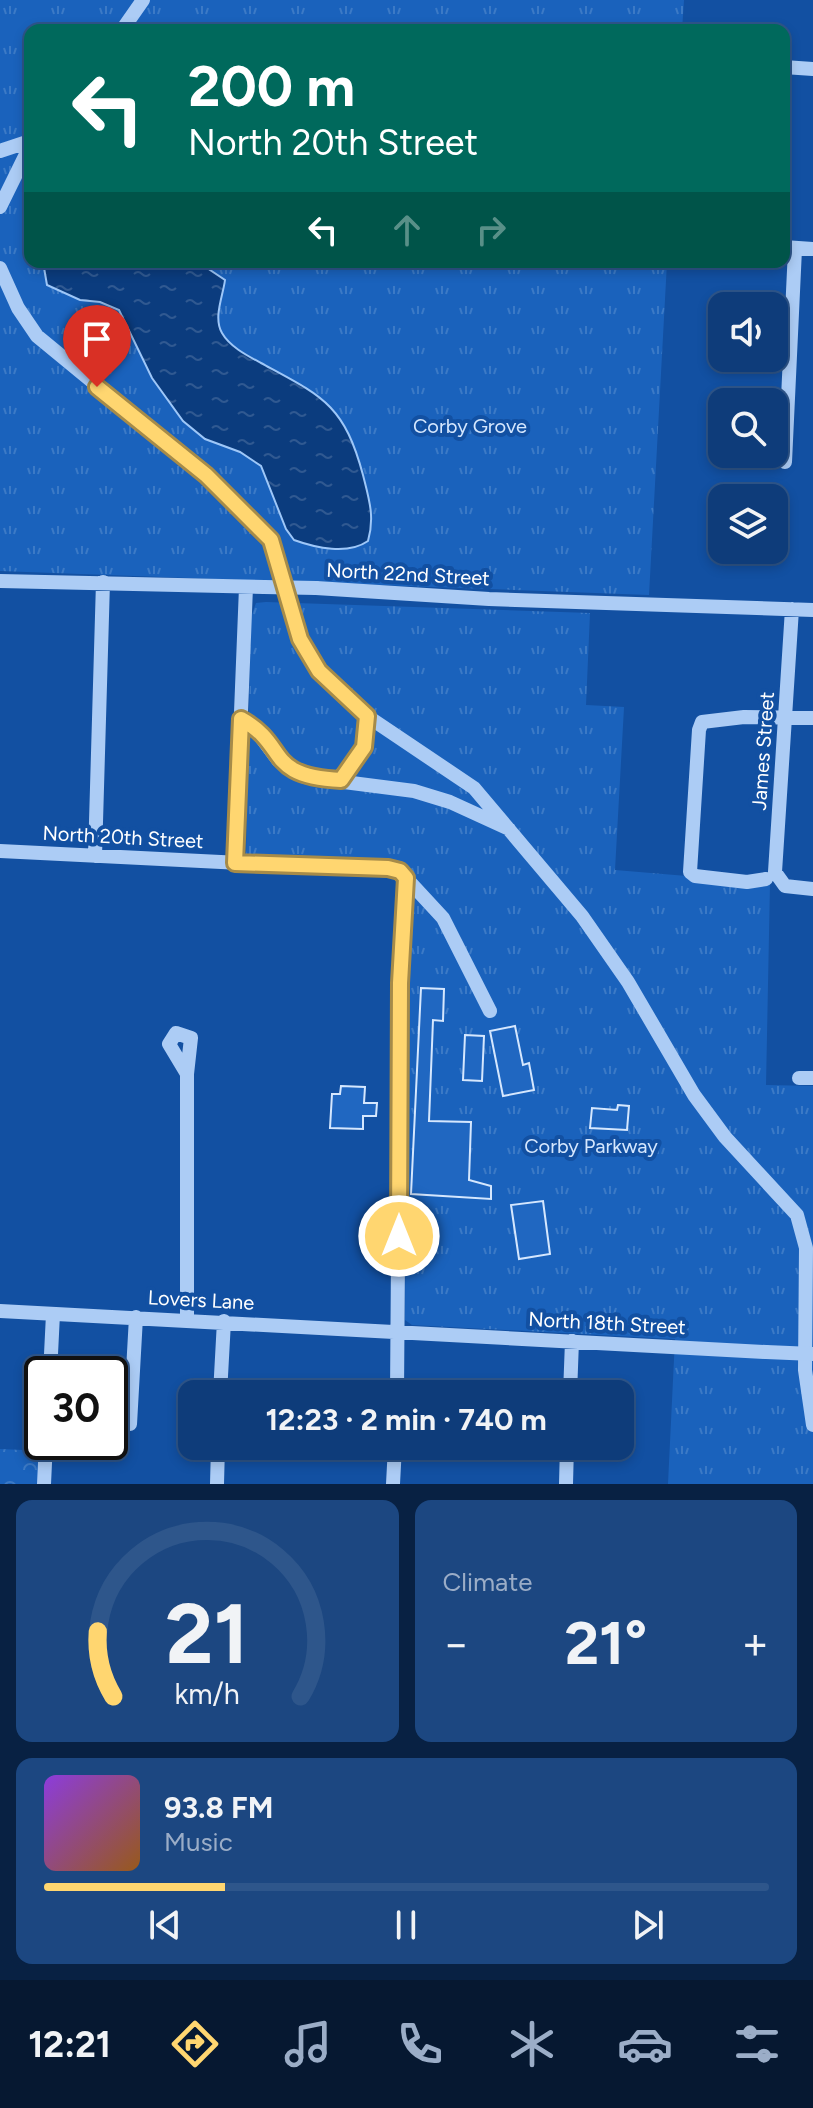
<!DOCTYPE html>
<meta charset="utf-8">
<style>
:root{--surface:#0e3c7a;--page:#1c4781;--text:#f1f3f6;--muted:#9badc7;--line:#2e568b;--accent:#ffd670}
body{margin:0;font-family:Figtree,sans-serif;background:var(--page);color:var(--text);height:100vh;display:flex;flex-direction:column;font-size:30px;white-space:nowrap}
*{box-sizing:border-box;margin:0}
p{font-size:26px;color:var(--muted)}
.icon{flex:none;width:44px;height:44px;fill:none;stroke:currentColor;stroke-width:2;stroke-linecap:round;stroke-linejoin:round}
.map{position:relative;height:1484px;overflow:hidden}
.side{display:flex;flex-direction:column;gap:16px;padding:16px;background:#082143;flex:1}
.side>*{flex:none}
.top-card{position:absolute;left:24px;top:24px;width:766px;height:244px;border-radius:16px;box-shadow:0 4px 12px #0003,0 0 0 2px var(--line);background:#00695c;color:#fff;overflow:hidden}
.tools{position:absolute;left:708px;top:292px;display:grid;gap:16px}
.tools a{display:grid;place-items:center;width:80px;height:80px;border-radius:16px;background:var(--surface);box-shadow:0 4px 12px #0003,0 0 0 2px var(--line);font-size:40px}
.speed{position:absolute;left:24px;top:1356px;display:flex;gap:16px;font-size:40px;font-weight:700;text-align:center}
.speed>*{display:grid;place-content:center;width:104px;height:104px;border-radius:50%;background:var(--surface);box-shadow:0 4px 12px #0003,0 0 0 2px var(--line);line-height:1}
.speed .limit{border:4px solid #111;border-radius:12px;background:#fff;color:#111}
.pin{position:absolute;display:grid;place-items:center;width:68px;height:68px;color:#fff;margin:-82px -34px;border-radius:50% 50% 50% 0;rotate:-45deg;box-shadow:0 0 8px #0007}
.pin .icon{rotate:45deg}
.me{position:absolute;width:88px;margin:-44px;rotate:0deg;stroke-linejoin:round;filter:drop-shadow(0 0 6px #0008)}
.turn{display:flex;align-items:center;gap:28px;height:168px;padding:0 32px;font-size:36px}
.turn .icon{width:104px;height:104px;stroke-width:2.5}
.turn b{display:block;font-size:56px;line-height:68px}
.lanes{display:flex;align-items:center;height:76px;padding:0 32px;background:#0003;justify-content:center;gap:40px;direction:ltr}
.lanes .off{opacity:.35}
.big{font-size:60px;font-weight:700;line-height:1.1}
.side .tile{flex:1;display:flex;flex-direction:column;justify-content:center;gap:12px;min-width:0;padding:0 28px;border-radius:16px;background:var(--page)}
.side .dial{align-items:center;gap:0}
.dial svg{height:208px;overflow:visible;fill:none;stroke:var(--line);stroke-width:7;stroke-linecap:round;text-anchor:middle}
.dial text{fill:var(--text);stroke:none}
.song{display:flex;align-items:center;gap:24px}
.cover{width:96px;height:96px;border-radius:12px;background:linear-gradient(135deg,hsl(270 70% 55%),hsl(30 70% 35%))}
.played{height:8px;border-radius:4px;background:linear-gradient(90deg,var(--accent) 25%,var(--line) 25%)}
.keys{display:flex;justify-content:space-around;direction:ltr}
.heat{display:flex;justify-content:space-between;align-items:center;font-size:44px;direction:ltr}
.side .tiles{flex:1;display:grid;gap:16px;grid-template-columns:1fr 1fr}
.tile:last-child{grid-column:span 2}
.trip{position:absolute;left:178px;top:1380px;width:456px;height:80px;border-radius:16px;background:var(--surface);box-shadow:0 4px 12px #0003,0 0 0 2px var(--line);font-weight:700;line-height:80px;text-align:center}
.tabs{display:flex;height:128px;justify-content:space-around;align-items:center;background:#061831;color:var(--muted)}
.tabs .icon{width:56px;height:56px}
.tabs .current{color:var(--accent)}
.tabs b{font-size:36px;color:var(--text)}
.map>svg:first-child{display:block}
</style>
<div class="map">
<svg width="813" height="1484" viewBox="0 0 813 1484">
<defs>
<pattern id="forest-crowns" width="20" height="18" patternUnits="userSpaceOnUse" patternTransform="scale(2)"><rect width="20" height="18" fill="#1a62bc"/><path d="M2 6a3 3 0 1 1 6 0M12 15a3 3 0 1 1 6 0" fill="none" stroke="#3c7ac6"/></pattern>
<pattern id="park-tufts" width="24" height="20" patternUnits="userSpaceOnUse" patternTransform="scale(2)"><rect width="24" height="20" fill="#1a62bc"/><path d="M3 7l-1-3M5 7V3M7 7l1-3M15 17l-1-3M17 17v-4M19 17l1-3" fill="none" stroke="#3c7ac6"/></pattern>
<pattern id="water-ripples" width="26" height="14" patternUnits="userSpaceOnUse" patternTransform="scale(2)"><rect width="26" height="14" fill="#0b3c7e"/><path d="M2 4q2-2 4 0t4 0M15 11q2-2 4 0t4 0" fill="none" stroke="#305991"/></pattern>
</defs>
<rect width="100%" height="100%" fill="#1250a2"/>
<path fill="url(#forest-crowns)" d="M41,1444L38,1484H0V1449L23,1450Z"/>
<path fill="url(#park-tufts)" d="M0,0H684L682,30H30V262H667L649,595L0,571Z
M266,602L590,613L586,705L624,707L615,870L770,883L766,1085L813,1086V1484H668L675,1339L412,1325L405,1320L407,974L411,874L403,865L390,861L246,855L251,617L256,603Z"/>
<path fill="url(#water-ripples)" stroke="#9ec7f8" stroke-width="2" d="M43,262H198L225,280C223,296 213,318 222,333C230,347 248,356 261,363C322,396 344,404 363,475C369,499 375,517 368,541C348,555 316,548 294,540L286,529L261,466L240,452L205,439L183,421L152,378L119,310L100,302L80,300L47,285Z"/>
<path fill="#2067c1" stroke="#d5e7fe" stroke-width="2" d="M421,988L444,989L443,1021L433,1020L429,1121L471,1122L469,1180L491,1186V1199L411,1194Z
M515,1026L523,1065L529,1063L534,1090L503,1096L490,1031Z
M465,1035L484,1036L482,1081L463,1080Z
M341,1086L365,1087L364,1103H377L376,1116H363V1129L330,1128L332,1094H340Z
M618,1105L629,1106L627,1130L590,1128L592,1108L617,1110Z
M543,1201L550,1254L519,1259L511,1205Z"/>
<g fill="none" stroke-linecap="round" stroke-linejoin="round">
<path stroke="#acccf5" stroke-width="14" d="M122,30L143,0
M784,67L813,69
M0,151L30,141
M0,207L30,146
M784,247L813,249
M0,268L18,308L37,336L206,475L257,523L271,540L300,639L319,671L367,716L474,788L582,916L628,982L694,1095L725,1137L797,1215L806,1248L805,1370L813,1425
M785,462L795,249
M0,581L264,587
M316,588L489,599L813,610
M792,609L775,872L785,886L813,889
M241,719L252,725L278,760L305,777L414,791L450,802L509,829
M341,780L364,747L367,716
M0,851L400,871L407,893L400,983L397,1394
M95,856L103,582
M235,863L246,587
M406,878L443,918L490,1011
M766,879L747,882L695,876L690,872L699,730L702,722L744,717L813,718
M176,1033L191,1038L187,1074L169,1044Z
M187,1074V1319
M799,1078H813
M0,1311L766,1352
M50,1374L53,1314
M220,1394L224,1321
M570,1394L572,1341
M130,1424L136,1317
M44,1484L46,1442
M217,1484L218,1446
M393,1484L395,1446
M566,1484L567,1446"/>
<path stroke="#acccf5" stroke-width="14" d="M264,587L316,588
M766,1352L813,1354"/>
</g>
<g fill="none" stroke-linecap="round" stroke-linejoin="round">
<defs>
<path id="route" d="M97,387L206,475L271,540L300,639L319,671L367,716L364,747L341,780C263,776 290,746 241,719L235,863L388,868L400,871L406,878L400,983L399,1236"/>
</defs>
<use href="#route" stroke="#a68b49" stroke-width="20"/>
<use href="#route" stroke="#ffd670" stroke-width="14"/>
</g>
<g text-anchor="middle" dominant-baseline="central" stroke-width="8" stroke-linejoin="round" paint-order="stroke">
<g font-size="20" fill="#d5e7fe" stroke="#1250a2">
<text x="470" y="426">Corby Grove</text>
<text x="591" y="1146">Corby Parkway</text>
</g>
<g font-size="20" fill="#fff" stroke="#1250a2">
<text transform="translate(408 574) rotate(3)">North 22nd Street</text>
<text transform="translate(763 751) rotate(-86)">James Street</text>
<text transform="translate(123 837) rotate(3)">North 20th Street</text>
<text transform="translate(201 1300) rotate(3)">Lovers Lane</text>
<text transform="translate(607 1323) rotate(3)">North 18th Street</text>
</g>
</g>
</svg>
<div class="tools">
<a><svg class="icon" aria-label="sound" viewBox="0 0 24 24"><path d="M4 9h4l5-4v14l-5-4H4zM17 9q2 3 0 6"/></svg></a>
<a><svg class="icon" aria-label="search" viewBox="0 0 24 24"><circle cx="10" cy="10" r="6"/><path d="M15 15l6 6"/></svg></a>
<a><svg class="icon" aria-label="layers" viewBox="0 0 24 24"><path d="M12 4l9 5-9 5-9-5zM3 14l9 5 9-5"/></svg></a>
</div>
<div class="speed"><div class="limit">30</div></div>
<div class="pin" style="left:97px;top:387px;background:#d93025"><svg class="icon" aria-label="arrive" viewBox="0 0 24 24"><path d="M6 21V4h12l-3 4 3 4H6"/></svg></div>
<svg class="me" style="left:399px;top:1236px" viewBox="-20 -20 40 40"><circle r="17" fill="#ffd670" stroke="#fff" stroke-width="3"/><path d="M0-11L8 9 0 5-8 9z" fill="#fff"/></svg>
<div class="trip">12:23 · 2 min · 740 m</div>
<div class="top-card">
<div class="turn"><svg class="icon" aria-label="left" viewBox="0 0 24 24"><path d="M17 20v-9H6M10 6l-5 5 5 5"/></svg><div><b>200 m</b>North 20th Street</div></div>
<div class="lanes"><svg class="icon" aria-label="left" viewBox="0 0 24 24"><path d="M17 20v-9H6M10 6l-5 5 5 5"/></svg><svg class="icon off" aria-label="ahead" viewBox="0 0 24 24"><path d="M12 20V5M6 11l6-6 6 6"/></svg><svg class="icon off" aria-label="right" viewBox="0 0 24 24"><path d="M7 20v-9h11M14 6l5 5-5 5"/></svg></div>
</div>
</div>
<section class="side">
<div class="tiles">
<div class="tile dial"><svg viewBox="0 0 100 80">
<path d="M14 69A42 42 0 1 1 86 69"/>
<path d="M14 69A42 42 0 0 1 8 44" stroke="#ffd670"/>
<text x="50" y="56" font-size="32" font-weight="700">21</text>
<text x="50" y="72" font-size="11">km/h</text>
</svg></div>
<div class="tile"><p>Climate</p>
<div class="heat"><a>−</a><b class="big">21°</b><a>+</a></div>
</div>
<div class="tile">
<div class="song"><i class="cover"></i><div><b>93.8 FM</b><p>Music</p></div></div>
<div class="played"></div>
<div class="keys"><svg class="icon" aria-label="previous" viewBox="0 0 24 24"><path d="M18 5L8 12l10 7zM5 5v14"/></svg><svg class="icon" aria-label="pause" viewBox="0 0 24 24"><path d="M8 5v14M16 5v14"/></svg><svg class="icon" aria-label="next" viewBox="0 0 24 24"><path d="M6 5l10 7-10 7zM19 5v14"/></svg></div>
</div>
</div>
</section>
<nav class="tabs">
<b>12:21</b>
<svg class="icon current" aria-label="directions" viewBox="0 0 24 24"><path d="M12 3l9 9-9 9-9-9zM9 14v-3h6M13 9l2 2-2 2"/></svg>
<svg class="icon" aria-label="music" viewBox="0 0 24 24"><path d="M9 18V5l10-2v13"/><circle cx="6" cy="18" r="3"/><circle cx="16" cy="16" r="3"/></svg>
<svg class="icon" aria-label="phone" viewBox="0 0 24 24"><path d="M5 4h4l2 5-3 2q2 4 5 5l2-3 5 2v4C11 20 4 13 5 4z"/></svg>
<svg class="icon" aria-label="climate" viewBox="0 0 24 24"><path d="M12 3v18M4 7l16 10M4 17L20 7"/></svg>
<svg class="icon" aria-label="car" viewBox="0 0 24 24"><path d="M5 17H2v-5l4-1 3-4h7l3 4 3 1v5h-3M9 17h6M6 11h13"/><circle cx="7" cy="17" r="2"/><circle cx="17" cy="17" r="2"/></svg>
<svg class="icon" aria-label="filters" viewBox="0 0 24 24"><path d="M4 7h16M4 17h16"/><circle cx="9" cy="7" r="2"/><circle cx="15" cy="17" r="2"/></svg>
</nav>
